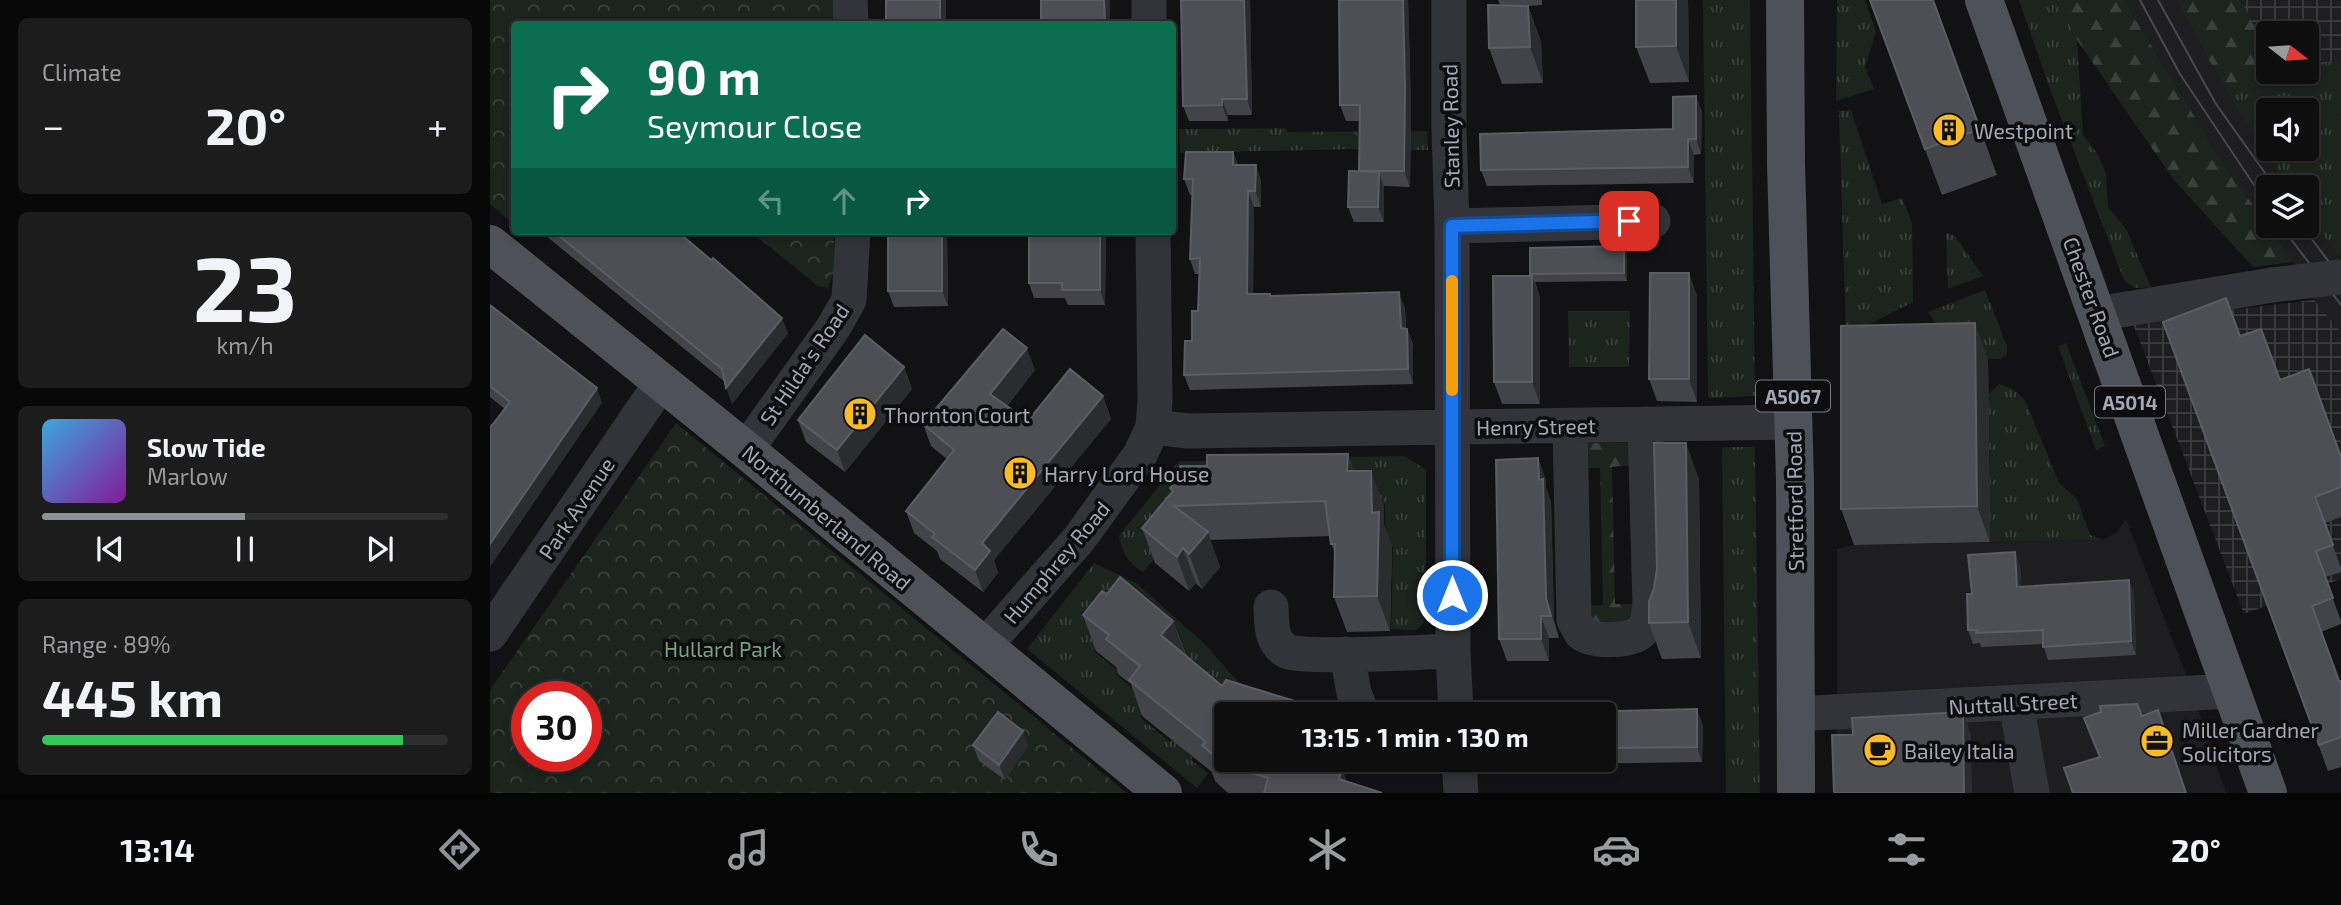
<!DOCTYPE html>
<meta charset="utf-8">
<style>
:root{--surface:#0e0e0f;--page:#1c1c1d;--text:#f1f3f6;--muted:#9b9c9e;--line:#2e2e2f;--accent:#8c9099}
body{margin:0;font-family:"Exo 2",sans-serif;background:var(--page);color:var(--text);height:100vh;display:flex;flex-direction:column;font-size:26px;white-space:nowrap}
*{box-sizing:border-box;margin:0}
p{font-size:23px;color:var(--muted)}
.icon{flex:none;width:38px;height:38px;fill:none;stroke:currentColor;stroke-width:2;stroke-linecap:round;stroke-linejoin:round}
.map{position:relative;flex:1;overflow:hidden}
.details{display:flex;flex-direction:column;gap:18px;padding:18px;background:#080808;width:490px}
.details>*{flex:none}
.guide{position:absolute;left:21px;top:21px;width:665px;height:214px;border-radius:7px;box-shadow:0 4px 10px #0003,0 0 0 2px var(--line);background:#0b6e4f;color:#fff;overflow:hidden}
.needle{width:46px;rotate:107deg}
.tools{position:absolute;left:1766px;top:21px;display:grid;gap:14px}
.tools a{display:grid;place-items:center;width:63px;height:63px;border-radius:7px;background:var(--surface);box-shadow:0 4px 10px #0003,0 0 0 2px var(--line);font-size:35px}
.speed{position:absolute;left:21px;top:681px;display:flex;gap:14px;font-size:35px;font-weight:700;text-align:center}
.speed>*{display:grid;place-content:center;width:91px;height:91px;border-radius:50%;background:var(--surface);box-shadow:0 4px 10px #0003,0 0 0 2px var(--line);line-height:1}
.speed .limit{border:10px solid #d22;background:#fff;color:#111}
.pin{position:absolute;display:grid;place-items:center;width:60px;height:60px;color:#fff;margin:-30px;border-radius:14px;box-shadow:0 4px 10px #0006}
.me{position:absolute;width:77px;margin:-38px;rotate:0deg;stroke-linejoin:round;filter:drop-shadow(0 0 5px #0008)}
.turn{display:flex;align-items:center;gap:24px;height:147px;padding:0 21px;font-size:32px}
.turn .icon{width:91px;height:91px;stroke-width:2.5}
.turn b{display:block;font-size:49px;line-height:60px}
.lanes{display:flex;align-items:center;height:66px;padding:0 21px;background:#0003;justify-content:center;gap:35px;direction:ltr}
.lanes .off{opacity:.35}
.big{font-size:52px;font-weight:700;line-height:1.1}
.details .card{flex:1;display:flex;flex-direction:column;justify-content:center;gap:10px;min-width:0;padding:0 24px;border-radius:10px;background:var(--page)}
.details .dial{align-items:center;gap:0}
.dial b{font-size:91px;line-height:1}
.song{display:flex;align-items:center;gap:21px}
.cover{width:84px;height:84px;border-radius:10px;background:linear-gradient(135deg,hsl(200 70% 55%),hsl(290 70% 35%))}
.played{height:7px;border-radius:4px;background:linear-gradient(90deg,var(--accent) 50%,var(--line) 50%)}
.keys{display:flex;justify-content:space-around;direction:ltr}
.heat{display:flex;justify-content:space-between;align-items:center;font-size:38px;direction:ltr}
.charge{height:10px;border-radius:5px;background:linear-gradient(90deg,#34c759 89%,var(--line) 0)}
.trip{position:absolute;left:724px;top:702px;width:402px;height:70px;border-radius:7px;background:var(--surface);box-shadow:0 4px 10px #0003,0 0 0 2px var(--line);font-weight:700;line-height:70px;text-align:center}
.tab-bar{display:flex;height:112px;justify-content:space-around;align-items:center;background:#060606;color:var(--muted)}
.tab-bar .icon{width:49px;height:49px}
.tab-bar .active{color:var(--accent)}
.tab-bar b{font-size:32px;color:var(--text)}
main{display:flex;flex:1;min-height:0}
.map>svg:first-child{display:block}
</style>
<main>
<section class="details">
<div class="card"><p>Climate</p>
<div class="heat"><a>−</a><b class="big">20°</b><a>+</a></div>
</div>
<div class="card dial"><b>23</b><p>km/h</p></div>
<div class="card">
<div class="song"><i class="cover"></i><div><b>Slow Tide</b><p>Marlow</p></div></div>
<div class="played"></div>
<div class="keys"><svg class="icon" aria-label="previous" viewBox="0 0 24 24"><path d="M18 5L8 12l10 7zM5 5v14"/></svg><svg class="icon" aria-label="pause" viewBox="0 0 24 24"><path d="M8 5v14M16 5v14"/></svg><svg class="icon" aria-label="next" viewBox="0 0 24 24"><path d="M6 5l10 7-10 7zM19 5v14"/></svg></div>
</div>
<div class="card"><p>Range · 89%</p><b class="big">445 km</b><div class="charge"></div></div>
</section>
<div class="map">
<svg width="1851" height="793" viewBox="0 0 1851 793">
<defs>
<pattern id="industrial-grid" width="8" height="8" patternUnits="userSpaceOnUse" patternTransform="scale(1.75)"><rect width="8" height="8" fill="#1e1e21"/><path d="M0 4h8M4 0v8" fill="none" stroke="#3c3c3f"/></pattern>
<pattern id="grass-tufts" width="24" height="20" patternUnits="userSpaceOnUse" patternTransform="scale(1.75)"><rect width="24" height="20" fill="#1c241e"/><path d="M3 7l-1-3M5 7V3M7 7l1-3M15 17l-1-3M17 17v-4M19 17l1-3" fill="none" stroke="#3a413c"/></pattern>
<pattern id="forest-firs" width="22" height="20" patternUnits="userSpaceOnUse" patternTransform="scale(1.75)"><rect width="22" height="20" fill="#1c241e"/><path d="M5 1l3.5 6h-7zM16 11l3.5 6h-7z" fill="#3a413c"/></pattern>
<pattern id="park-crowns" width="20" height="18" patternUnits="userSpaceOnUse" patternTransform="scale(1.75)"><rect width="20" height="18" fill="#1c241e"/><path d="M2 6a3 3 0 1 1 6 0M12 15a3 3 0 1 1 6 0" fill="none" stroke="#3a413c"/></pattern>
</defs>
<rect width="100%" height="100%" fill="#121214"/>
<path fill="#1e1e21" d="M1634,0H1686L1738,94L1797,187H1778V226H1816L1817,213L1851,260V332L1824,300L1804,262L1732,162Z
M1636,519L1695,672L1736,793H1347V549L1364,545L1613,540L1627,532Z"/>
<path fill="url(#industrial-grid)" d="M1750,0H1851V61L1817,67L1816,33H1778V48Z
M1824,300L1851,332V579L1754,614L1642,321Z"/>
<path fill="url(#grass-tufts)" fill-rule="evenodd" d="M1213,0H1260L1265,396L1218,398Z
M1347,0H1375L1386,32L1375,67L1384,89L1346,101Z
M1529,0H1567L1587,40L1593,135L1609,156L1616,175L1618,207L1636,229L1661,287L1644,288L1634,280L1560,89Z
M1851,61V257H1849L1817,213L1816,187H1797L1738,94L1792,72H1816L1817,67ZM1778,110H1816V149H1778Z
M1361,110L1392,204L1412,198L1422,223L1423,302L1356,336L1349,111Z
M796,128L797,132L937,131L938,150L875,151L863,149L690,153L689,129Z
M1456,233L1465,236L1493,276L1458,289Z
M1495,290L1517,346V355L1510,359H1470L1438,312Z
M1078,311H1140L1139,367H1079Z
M1576,343L1615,446L1606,450L1568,346Z
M1509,384C1521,387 1528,392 1536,402L1569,483L1587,499L1600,535L1613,540L1500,542L1499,394Z
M1232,447H1265L1270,793H1236Z
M915,456L936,470V620L927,630L901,629L903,547H896L895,504H871L784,458Z
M689,461H762L692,526L653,572C638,563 632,553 629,536Z
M604,563L646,583L716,645L747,681L763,694L748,714L688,671L698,656L644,611L614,637L604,651L629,672L627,675L659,703L650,717L680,742L685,737L705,753L701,760L718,773L707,788L537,649Z"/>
<path fill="url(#forest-firs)" d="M1567,0H1634L1732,162L1804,262L1763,267L1684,180L1587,40Z
M1686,0H1750L1778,48V72H1792L1738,94Z
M1149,442L1150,464L1122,467L1125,604H1152L1150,622L1106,626L1090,606L1113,605L1110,468H1087V443Z"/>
<path fill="url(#park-crowns)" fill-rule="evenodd" d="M0,0H344V24H24V213L19,220L0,204Z
M260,231H344V270L338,288L328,286Z
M186,423L637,793H0V690ZM37,696H96V756H37Z"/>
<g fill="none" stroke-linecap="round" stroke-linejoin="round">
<path stroke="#333439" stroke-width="35" d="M360,0L361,24
M659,0V24
M959,0V129L962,226L963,651L966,714
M962,226L1163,221
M1607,314L1782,285
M1080,426L1084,620L1091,633C1102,642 1139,642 1151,632C1158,626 1159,614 1160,605L1155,424
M663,427L698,431L1303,422
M256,450L343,328L359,300L363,231
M781,607C782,624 780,641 796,651C809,659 938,652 963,651
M0,634L171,383
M494,647L589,539L650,455L663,427L665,401L663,231
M857,654L864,693L872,714
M1526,702L1542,793
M1305,714L1741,691
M969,760L971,793"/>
<path stroke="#4f5158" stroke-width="38" d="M1295,0L1296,164L1305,480L1306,793
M1494,0L1778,793
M0,244L256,450L673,793"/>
<path stroke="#484a50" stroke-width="2" d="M1650,0L1690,74L1778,206
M1668,0L1726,104L1785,187
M1791,226L1851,305
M1812,226L1851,278"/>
<path stroke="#333439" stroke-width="35" d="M1782,285L1851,277"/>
</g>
<path fill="#434449" d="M691,0H760L762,115H738V121H699L693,106Z
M849,0H918L921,106L920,187L894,186V222H864L858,207L869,171L870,121H856L850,105Z
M1008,0H1052V5L1038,6L1051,42L1053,83L1012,84L999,48L1010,5Z
M1146,0H1198L1199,82L1160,83L1146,47Z
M1379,0H1443L1507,175L1452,195Z
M1212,111L1211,154L1204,155V183L997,186L991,170L1183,129Z
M743,152L748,165L771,180V207H764L763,294H780L781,296L915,308L916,328L917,329L923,344V384L700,390L694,375L708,311L709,274H705L700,259L703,195H700L694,179Z
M50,231H187L298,333L242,404L235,382Z
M457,231L458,306L404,307L398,291Z
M539,231H616L615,305H578L575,298H544L539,283Z
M1137,254V281L1045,282L1050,298V404H1012L1004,382L1041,276L1040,274Z
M1207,295V402L1167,401L1159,379Z
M0,305L112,403L15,409L0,397Z
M1673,322L1790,380L1851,457V517L1835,523L1851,568V572L1835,577L1851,621V624L1831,632L1849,681H1851V767L1838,771Z
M1498,359L1500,542L1364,545L1351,509Z
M414,367L422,389L355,472L316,442L308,420Z
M545,370L517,406L538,421L613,396L621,419L504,560L508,573L493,592L450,559L447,551L424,533L416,511L457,459L441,446L433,424Z
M1048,458L1056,481V488L1061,502L1064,620L1069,638H1059V661H1017L1009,639Z
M864,471L894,506V525L902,547L900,631L857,632L844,597L845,553L841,544L840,536L720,540L730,567L712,589L706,583L699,591L665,563L652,528L682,492L680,488Z
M1209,479L1211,658L1172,659L1159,623Z
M1530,566L1531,587L1644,593L1646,655L1558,660L1553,644L1491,647L1490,643L1483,644L1478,630L1482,594Z
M617,594L683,621L737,760L852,769L856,781L892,793H738L725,781L722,772L652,716L641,684L629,675L626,667L606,651L593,615Z
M1115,714L1213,725L1212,762L1005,765L1003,760H1115Z
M483,745L538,746L515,780L489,761Z"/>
<path fill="#2b2c2f" d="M450,0H456V24H450Z
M614,0H620V24H615Z
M754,0H760L762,115L757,99Z
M913,0H918L921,106L920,187L914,171Z
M1186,0H1198L1199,82L1186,46Z
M1038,6L1051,42L1053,83L1040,47Z
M1206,96L1212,111L1211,154L1206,139Z
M732,99L738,115V121L732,105Z
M1198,139L1204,155V183L1198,167Z
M743,152L749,168L743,165Z
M766,165L771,180V207L765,191Z
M889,172L894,187V222L888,207Z
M758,191L764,207L763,310L757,294Z
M452,231H457L458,306L452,291Z
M610,231H616L615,305L610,290Z
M1134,246L1137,254V281L1134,273Z
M1199,273L1207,295V402L1199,379Z
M1042,276L1050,298V404L1042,382Z
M909,292L915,308L916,344L911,328Z
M292,318L298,333L242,404L236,388Z
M1485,323L1498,359L1500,542L1487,506Z
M917,329L923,344V384L918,369Z
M537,348L545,370L508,417L500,394Z
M414,367L422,389L355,472L347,450Z
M107,388L112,403L0,567V544Z
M613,396L621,419L504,560L508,573L493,592L485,570L492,543Z
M1196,443L1209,479L1211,658L1198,622Z
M858,454L871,489L857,471Z
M1048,458L1056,481V488L1061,502L1064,620L1069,638L1056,598Z
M881,471L894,506V525L902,547L900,631L887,596L882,513Z
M718,532L730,567L712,589L699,554Z
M693,548L706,583L699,591L687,557Z
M1525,552L1530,566L1532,600L1527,587Z
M1639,580L1644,593L1646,655L1641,641Z
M1051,616L1059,638V661L1051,639Z
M683,621L696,657L671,635Z
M811,703L816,714H808Z
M1207,709L1213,725L1212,762L1207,747Z
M1473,712L1481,735L1482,793H1474Z
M533,731L538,746L515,780L509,765Z
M852,769L861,793L849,779Z"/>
<path fill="#4e4f55" stroke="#5b5d64" stroke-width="2" d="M396,0H450V24H396Z
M551,0H614L615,24H551Z
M691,0H754L757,99H732V105L693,106Z
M849,0H913L915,90L914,171H869L870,105H850Z
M1146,0H1186V46L1146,47Z
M1380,0H1443L1490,129L1435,149Z
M998,5L1038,6L1040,47L999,48Z
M1206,96V139H1198V167L991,170L990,134L1183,129V97Z
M696,152H743V165H766L765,191H758L757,294H780V296L909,292L911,328L917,329L918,369L694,375L695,341H702V311H708L710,258L700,259L703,179H694Z
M859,171L889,172L888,207H858Z
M63,231H187L221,260L223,258L292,318L236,388L232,369Z
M398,231H452V291H398Z
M539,231H610V290H572V283H539Z
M1134,246V273L1040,274V248Z
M1160,273H1199V379H1159Z
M1003,276H1042V382H1004Z
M1736,298L1750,336L1771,329L1790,380L1819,369L1851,457V487L1825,497L1843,545L1826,551L1843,598L1822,606L1849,681H1851V737L1829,745L1673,322Z
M0,305L107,388L0,544V428L20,402L0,386Z
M1485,323L1487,506L1351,509V326Z
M513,329L537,348L500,394L538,421L580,369L613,396L492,543L500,551L485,570L442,537L445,534L416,511L464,450L433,424Z
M375,335L414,367L347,450L308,420Z
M1164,443H1196L1198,622L1159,623V602L1164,588L1167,569Z
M858,454L857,471H881L882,513L889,512L887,596L844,597L845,544H841L835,501L684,506L718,532L699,554L693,548L687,557L652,528L683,491L680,488L690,478V466H717V455Z
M1048,458L1049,480L1053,479L1056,598L1061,616H1051V639H1009L1006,460Z
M1525,552L1527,587L1639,580L1641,641L1553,647V630L1486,633L1487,630H1478L1477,594H1482L1478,555Z
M630,577L683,621L671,635L732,686L736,680L811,703L808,714H737V760H822L852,769L849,779L892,793H774L778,778L733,764L712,745L716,742L639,680L650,666L616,639L619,635L593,615L612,591L617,594Z
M1647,704L1652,716L1668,710L1696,793H1583L1574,768L1610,757L1594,718L1611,712L1610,706Z
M1207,709V747L1115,748V714H999Z
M508,712L533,731L509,765L483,745Z
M1473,712L1474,793H1344L1342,735H1363L1362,718Z"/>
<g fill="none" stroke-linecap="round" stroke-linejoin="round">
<defs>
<path id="route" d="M962,595V226L1139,221"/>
</defs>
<use href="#route" stroke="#114b97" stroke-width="18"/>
<use href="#route" stroke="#1a73e8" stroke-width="12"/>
<path stroke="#f59e0b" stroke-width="12" d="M962,390V281"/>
</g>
<defs>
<symbol id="building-disc" viewBox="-11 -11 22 22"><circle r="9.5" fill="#fabc24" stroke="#0d0d0f"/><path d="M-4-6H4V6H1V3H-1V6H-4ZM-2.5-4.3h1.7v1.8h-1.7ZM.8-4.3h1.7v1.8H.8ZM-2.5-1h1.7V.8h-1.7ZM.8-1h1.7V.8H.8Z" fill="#111"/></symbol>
<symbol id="office-disc" viewBox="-11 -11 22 22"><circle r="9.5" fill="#fabc24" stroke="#0d0d0f"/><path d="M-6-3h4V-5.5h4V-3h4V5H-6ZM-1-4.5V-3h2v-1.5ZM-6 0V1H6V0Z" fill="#111"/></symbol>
<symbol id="cafe-disc" viewBox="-11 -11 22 22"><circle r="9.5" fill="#fabc24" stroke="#0d0d0f"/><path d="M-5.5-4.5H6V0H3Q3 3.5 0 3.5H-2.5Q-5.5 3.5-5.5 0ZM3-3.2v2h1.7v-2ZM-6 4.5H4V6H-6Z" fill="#111"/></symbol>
</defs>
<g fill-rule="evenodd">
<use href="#building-disc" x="1440" y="111" width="38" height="38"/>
<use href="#building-disc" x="351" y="395" width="38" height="38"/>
<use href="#building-disc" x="511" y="454" width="38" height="38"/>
<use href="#office-disc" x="1648" y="722" width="38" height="38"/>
<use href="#cafe-disc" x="1371" y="731" width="38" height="38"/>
</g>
<g text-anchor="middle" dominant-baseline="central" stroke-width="7" stroke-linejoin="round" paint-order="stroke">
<g fill="#0d0d0f" stroke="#767a83" stroke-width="2">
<rect x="1266" y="380.5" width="74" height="31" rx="5"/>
<rect x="1605" y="386.5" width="70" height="31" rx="5"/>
</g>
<g font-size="19" font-weight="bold" fill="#a3a8b5">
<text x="1303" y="396">A5067</text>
<text x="1640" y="402">A5014</text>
</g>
<g font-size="21" fill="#a3a8b5" stroke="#0d0d0f">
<text transform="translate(960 126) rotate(-91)">Stanley Road</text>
<text transform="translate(1602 297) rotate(70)">Chester Road</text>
<text transform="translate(314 364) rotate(-56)">St Hilda's Road</text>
<text transform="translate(1046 426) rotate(-1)">Henry Street</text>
<text transform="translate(1304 501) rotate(-91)">Stretford Road</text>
<text transform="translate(86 508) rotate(-56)">Park Avenue</text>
<text transform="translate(337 517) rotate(40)">Northumberland Road</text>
<text transform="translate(566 562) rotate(-50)">Humphrey Road</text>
<text transform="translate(1523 703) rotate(-3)">Nuttall Street</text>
</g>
<g font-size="21" fill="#a3a8b5" stroke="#0d0d0f" text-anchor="start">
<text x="1484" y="130">Westpoint</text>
<text x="394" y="414">Thornton Court</text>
<text x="554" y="473">Harry Lord House</text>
<text x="1692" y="729">Miller Gardner<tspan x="1692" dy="24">Solicitors</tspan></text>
<text x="1414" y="750">Bailey Italia</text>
</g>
<g font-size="21" fill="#79a17d" stroke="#0d0d0f">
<text x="233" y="648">Hullard Park</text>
</g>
</g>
</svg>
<div class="tools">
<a><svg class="needle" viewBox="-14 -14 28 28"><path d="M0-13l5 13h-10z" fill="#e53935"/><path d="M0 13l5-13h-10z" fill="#9b9c9e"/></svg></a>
<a><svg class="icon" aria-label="sound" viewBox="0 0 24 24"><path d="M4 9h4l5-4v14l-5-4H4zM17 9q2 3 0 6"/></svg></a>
<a><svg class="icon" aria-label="layers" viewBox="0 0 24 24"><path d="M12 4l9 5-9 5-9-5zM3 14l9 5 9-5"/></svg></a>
</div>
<div class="speed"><div class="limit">30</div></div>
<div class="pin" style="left:1139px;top:221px;background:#d93025"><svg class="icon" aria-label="arrive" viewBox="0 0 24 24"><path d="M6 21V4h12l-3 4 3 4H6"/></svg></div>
<svg class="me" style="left:962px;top:595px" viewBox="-20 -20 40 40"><circle r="17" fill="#1a73e8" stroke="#fff" stroke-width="3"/><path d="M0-11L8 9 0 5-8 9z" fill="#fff"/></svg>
<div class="trip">13:15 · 1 min · 130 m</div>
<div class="guide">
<div class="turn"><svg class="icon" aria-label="right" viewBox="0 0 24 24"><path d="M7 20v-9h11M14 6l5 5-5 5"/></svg><div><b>90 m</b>Seymour Close</div></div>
<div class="lanes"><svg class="icon off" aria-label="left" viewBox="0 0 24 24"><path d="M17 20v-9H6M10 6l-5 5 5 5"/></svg><svg class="icon off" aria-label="ahead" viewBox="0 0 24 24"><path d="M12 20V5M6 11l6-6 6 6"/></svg><svg class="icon" aria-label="right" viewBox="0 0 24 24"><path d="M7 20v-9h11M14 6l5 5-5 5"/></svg></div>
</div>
</div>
</main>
<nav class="tab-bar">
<b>13:14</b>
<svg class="icon active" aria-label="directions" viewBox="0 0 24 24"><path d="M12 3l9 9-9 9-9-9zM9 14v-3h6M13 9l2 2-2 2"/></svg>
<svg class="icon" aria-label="music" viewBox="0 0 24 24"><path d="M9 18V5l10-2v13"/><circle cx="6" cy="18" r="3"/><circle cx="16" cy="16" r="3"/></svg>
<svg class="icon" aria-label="phone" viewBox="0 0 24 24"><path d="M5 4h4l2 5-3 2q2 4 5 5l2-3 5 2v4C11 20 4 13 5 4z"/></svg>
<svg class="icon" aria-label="climate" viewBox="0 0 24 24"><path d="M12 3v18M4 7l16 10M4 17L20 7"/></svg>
<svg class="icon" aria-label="car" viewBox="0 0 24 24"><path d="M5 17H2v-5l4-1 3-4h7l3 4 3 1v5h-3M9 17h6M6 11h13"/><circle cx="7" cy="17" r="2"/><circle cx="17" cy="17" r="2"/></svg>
<svg class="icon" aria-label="filters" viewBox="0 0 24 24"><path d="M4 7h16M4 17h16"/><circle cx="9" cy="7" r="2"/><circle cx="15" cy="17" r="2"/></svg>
<b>20°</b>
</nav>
